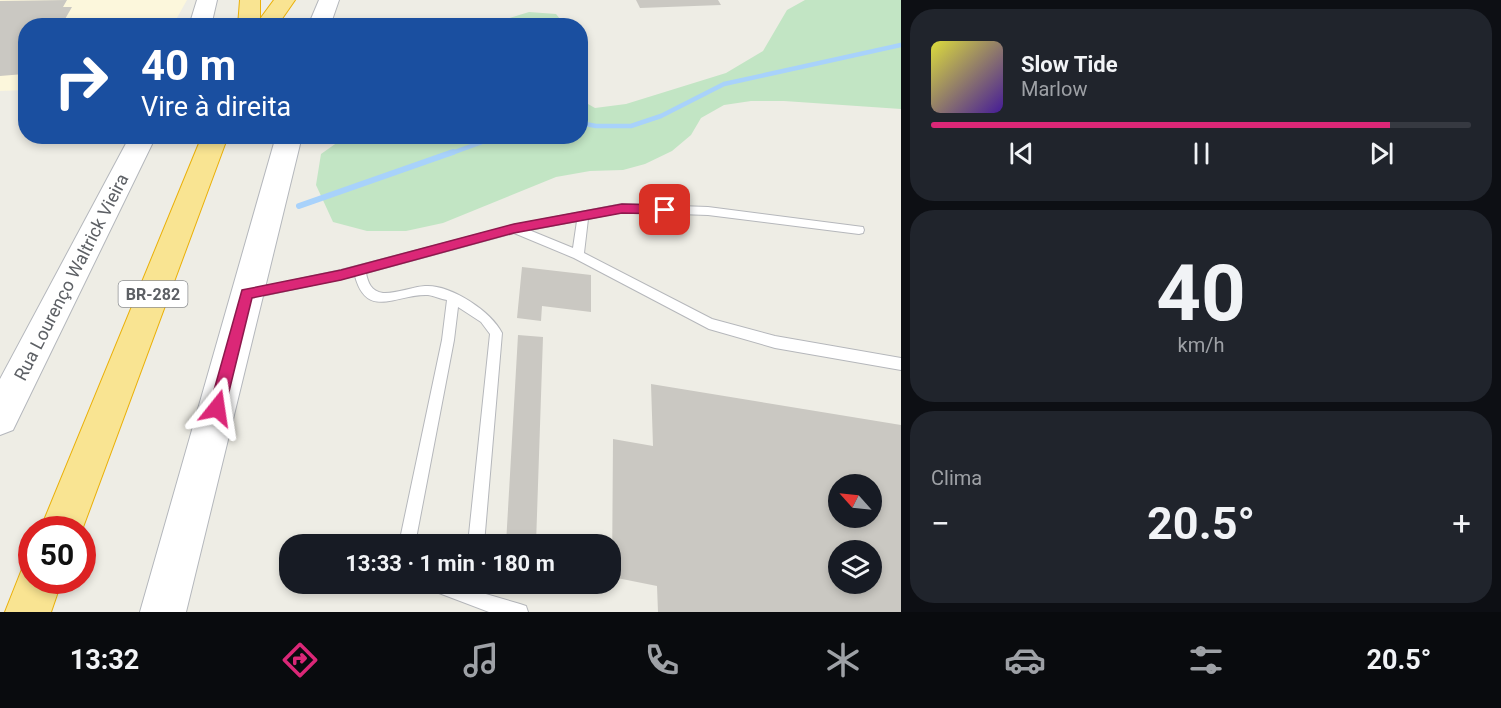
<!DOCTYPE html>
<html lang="pt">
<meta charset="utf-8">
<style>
:root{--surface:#171b24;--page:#20242c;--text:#f1f3f6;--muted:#9ea1a6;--line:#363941;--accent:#db2777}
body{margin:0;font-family:Roboto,sans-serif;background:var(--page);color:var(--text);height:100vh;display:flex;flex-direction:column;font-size:22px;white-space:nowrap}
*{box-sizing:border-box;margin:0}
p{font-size:20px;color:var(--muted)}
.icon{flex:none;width:33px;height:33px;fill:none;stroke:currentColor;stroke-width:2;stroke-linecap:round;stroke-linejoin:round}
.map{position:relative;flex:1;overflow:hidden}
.side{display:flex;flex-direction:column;gap:9px;padding:9px;background:#0d0f14;width:600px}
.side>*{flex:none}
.banner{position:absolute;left:18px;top:18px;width:570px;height:126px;border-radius:24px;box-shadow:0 3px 9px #0003;background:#1a4fa0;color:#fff;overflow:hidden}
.needle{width:39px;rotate:297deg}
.fabs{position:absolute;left:828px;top:474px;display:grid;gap:12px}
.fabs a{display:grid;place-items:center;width:54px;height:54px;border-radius:50%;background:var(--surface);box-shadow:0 3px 9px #0003;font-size:30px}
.speed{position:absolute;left:18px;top:516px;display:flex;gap:12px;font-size:30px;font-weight:700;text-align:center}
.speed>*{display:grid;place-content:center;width:78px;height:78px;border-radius:50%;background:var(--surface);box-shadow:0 3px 9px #0003;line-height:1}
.speed .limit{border:9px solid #d22;background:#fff;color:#111}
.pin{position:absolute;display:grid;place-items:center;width:51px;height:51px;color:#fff;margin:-26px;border-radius:12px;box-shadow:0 3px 9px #0006}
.me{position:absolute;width:66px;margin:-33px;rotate:15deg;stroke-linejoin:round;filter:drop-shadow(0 0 4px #0008)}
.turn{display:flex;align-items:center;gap:21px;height:126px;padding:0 24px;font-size:27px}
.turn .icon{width:78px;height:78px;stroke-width:2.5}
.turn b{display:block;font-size:42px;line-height:51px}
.big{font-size:45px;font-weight:700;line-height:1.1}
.side .card{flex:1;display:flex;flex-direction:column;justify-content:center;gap:9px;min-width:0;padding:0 21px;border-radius:24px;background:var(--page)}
.side .dial{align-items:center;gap:0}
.dial b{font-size:78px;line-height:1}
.song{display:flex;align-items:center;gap:18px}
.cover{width:72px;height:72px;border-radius:9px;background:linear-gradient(135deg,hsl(60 70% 55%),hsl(260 70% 35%))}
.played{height:6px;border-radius:3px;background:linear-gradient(90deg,var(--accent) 85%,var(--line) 85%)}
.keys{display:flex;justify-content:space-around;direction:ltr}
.heat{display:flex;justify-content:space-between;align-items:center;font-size:33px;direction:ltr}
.trip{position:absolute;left:279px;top:534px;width:342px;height:60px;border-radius:24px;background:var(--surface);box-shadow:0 3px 9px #0003;font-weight:700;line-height:60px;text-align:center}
.tab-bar{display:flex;height:96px;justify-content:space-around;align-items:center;background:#090b0e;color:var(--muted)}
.tab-bar .icon{width:42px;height:42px}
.tab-bar .current{color:var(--accent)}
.tab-bar b{font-size:27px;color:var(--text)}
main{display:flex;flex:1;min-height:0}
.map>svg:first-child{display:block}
</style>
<main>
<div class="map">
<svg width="901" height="612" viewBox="0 0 901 612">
<rect width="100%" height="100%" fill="#eeede5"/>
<path fill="#fcf7dc" d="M0,0H187L173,25L26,26L25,90L0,91Z"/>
<path fill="#c2e5c4" d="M805,0H901V109L784,101H751L724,105L701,118L691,135L672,151L645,164L623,170L590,171L556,177L443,223L406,231H367L333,222L316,185L321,154L345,137L580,136L581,100L595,108L626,104L726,73L763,51L787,10Z
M529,12L556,14L565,25H498L506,19Z"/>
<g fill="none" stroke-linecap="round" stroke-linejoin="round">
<path stroke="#a8d2fb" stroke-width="4.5" d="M580,123L596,126H631L661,116L724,84L901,45
M449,154L499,136"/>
<path stroke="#a8d2fb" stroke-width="6" d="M299,206L453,152"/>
</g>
<path fill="#cac8c2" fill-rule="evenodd" d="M67,0L63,7H72L61,26H26L24,74L0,76V1Z
M636,0H718L721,5L640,8Z
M522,267L591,275V312L542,306L541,321L517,318Z
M518,335L543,337L536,544H506Z
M651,384L901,425V612H658L657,586L612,577L613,439L653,446ZM838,484H872V518H838ZM838,550H872V584H838Z"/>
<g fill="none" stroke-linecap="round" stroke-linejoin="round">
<defs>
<path id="lane" d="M622,204L708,207L863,227L864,230L863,233L859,234L708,215L622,212L588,219L584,253L712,319L775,336L901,358V370L775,348L709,329L574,258L514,233L366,273C368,283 371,291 383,293C396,294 411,287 425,286C450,284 491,311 502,333L484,544H468L490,334L481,322L458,307L454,340L415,544H399L442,340L447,300C441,299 434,296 428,295C398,293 367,321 355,276L248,299L244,297L242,294L244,291L341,270L514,225ZM577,221L573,248L529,230Z
M429,584H457L464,586V584H480L479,592L520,604L526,606L528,612H489L431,590Z"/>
<path id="secondary" d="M197,0H217L211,26H189Z
M319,0H339L330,26H308Z
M130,136H156L13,430L0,435V379Z
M276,136H302L186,612H140Z"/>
<path id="highway" d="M240,0H260V19L274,0H295L277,26H238Z
M202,136H228L82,530H40Z
M32,561V580H62L51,612H5L24,564Z"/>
</defs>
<use href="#lane" stroke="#b5b7bb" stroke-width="2"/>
<use href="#secondary" stroke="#b4b7bc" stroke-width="2"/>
<use href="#highway" stroke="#eab009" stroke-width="2"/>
<use href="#lane" fill="#fff" fill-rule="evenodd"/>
<use href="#secondary" fill="#fff" fill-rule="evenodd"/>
<use href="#highway" fill="#f9e492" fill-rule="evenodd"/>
</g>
<path fill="#db2777" stroke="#8e194d" stroke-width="1.5" d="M622,204L665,205L671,210L665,214L622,213L514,233L341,280L252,298L225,408L222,413L217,415L211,413L209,408L242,290L341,270L514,224Z"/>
<g text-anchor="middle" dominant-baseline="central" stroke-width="4.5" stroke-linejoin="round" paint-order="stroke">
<rect fill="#fff" stroke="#8e9093" stroke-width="1.5" x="118.5" y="281" width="69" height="26" rx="4.5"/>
<g font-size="16" font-weight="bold" fill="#5d6065">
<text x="153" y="294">BR-282</text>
</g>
<g font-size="18" fill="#5d6065" stroke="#fff">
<text transform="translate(71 277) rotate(-63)">Rua Lourenço Waltrick Vieira</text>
</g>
</g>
</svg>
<div class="fabs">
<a><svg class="needle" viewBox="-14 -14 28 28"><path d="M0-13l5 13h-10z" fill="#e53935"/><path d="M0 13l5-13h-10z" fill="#9ea1a6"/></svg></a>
<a><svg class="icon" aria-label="layers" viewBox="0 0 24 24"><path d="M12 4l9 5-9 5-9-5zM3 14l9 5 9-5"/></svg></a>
</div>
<div class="speed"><div class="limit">50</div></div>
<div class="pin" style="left:665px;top:210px;background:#d93025"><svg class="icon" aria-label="arrive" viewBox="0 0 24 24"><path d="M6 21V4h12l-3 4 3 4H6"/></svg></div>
<svg class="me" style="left:217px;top:408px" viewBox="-20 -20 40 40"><path d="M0-17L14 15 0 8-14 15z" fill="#db2777" stroke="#fff" stroke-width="4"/></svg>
<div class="trip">13:33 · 1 min · 180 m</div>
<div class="banner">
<div class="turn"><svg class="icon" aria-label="right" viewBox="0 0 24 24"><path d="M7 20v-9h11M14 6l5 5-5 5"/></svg><div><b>40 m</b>Vire à direita</div></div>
</div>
</div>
<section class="side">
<div class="card">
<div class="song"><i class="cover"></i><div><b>Slow Tide</b><p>Marlow</p></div></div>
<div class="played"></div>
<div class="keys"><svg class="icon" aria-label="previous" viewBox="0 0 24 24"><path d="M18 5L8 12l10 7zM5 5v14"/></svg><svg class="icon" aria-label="pause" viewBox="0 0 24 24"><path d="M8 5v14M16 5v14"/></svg><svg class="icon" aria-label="next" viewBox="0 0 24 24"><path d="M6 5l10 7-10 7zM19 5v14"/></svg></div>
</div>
<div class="card dial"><b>40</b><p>km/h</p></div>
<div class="card"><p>Clima</p>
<div class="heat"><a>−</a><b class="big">20.5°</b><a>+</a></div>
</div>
</section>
</main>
<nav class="tab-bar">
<b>13:32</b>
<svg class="icon current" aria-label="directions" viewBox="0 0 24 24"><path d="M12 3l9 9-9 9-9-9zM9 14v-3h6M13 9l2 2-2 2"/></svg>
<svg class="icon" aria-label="music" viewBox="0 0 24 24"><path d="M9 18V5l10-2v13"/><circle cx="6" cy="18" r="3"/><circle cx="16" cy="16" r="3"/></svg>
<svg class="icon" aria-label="phone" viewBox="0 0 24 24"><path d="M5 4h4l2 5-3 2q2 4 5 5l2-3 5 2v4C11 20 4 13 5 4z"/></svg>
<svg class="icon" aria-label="climate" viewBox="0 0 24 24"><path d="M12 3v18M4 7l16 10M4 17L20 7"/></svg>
<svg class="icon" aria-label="car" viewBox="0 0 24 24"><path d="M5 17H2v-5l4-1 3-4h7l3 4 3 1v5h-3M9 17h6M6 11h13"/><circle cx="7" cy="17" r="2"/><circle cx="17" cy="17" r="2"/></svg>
<svg class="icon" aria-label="filters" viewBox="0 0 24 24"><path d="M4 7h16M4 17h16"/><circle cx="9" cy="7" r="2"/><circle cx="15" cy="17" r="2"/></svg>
<b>20.5°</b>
</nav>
